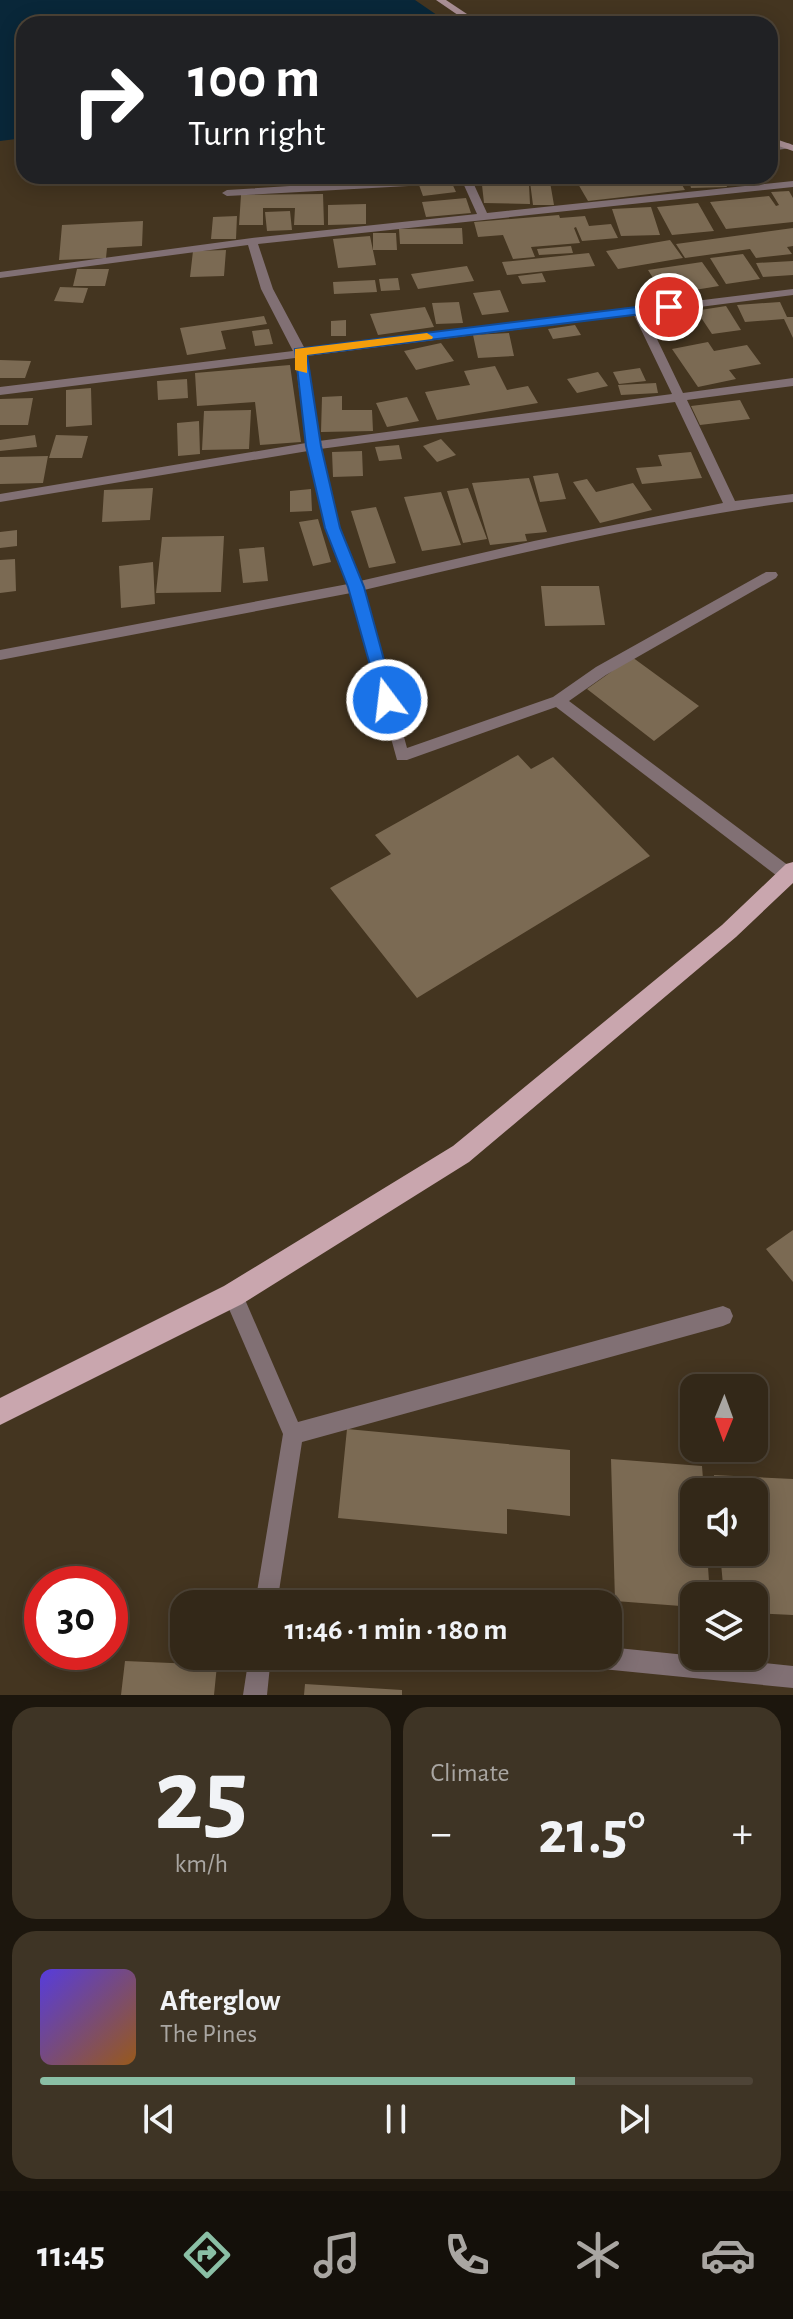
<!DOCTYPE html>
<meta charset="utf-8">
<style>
:root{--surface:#332818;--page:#3e3425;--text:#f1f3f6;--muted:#a9a6a2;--line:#4e4437;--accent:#8abfa5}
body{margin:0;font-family:"Alegreya Sans",sans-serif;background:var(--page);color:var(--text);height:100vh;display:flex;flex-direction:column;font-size:30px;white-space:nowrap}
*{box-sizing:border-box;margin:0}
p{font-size:26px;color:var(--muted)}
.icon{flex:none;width:44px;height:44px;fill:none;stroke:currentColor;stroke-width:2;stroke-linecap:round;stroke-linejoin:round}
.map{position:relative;height:1695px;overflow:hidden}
.side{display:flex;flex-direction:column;gap:12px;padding:12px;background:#1c160d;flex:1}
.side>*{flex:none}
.hud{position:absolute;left:16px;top:16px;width:762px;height:168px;border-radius:24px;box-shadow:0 4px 20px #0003,0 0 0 2px var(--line);background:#202124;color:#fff;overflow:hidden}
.needle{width:52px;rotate:181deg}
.buttons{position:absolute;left:680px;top:1374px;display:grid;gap:16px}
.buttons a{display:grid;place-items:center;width:88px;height:88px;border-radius:16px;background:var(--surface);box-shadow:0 4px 20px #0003,0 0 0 2px var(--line);font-size:40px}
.speed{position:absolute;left:24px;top:1566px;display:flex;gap:16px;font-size:40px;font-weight:700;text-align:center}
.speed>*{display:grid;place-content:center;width:104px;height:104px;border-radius:50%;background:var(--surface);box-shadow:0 4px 20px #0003,0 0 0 2px var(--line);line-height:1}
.speed .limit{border:12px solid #d22;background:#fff;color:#111}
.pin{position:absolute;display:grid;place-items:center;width:68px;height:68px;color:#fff;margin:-34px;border:4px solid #fff;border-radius:50%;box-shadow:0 2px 8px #0007}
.me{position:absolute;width:88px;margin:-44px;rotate:345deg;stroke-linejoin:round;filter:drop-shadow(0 0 6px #0008)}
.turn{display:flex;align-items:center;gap:28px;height:168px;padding:0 40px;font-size:36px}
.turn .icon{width:104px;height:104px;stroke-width:2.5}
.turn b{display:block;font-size:56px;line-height:68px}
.big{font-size:60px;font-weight:700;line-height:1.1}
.side .widget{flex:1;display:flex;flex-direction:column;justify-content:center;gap:12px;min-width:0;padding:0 28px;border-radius:24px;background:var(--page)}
.side .dial{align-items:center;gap:0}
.dial b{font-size:104px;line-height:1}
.song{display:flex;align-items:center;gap:24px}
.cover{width:96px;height:96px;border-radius:12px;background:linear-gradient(135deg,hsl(250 70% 55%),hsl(30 70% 35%))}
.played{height:8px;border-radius:4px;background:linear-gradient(90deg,var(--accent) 75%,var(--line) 75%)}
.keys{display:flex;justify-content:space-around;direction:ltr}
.heat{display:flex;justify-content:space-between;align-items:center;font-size:44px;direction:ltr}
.side .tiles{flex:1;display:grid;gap:12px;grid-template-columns:1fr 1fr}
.widget:last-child{grid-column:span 2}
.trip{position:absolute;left:170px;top:1590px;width:452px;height:80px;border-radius:24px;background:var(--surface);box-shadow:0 4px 20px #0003,0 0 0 2px var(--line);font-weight:700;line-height:80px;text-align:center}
.tabs{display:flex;height:128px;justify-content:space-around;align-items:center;background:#14100a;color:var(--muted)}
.tabs .icon{width:56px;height:56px}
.tabs .on{color:var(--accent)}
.tabs b{font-size:36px;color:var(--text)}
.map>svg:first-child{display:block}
</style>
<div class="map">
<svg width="793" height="1695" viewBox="0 0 793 1695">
<rect width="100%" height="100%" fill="#443520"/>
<path fill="#092739" d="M0,0H415L450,24H24V138L0,141Z"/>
<path fill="#7b6a53" d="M597,176H677L685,190L588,201L574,177Z
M688,176H723L727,187L691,188Z
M451,181L456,192L423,196L419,185Z
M530,182H550L554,205H533Z
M482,185H529L530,204L484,203Z
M789,191L793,198V222L726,229L710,202L769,196L776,206L779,205L771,192Z
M323,194L324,225H294L295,208H263V225H239L241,195Z
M466,198L471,213L426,217L422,202Z
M698,203L714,231L672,235L657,207Z
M366,204V224L328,225V205Z
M651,207L660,235L621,236L612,209Z
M290,211L292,230L267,231L265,212Z
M559,215L560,218L585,216L589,226L611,224L618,238L582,241L576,227L574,228L580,243L531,247L535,257L513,259L503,235L478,237L474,222Z
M237,216L236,239H211L213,217Z
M143,221L142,246L107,248L106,258L59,260L62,225Z
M462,228L463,244H400L399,229Z
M793,228V246L787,247L792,254L756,258L750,249L685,258L676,244Z
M373,233H396L397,250H373Z
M370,236L376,265L338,268L333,239Z
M670,240L683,258L618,269L606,251Z
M571,246L573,253L539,255L537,249Z
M226,250L224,276L190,277L193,251Z
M589,253L595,266L507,275L502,262Z
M743,254L760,279L726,284L710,258Z
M793,261V275L763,277L756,263Z
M702,262L719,286L664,295L648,270Z
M467,266L474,281L418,289L411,274Z
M77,269H109L105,286H73Z
M542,273L546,282L522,284L518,276Z
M398,278L400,290L381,291L379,279Z
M375,280L377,292L334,294L333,282Z
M60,287L88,288L83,303L54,301Z
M500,290L509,312L482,315L473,293Z
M459,302L463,323L436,324L432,303Z
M780,302L787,317H793V338L784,319L745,322L737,305Z
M726,306L741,330L712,334L702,319L663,324H682L684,338H665L662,324L656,317Z
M425,307L434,327L378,335L370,314Z
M264,316L267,324L221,331L226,349L187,355L180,328Z
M346,320V336H331V321Z
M575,325L581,335L553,339L548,329Z
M269,329L273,344L255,346L252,331Z
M509,333L514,356L478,358L473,335Z
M708,342L714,351L747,345L761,364L729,370L736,379L698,387L672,349Z
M441,343L454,361L416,370L404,351Z
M0,360L31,361L25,378H0Z
M290,365L301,442L260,445L255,402L197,406L195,373Z
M495,366L507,390L528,386L538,403L437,420L425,392L470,385L464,371Z
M640,368L646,381L619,384L613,372Z
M598,372L608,386L577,393L567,379Z
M187,379L188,398L158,400L157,381Z
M656,383L658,393L621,395L618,385Z
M91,388L92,425L66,427V390Z
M342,396V410H372L373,431L321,432L322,397Z
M407,397L419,421L387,427L376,403Z
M33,398L28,425H0V399Z
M740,400L750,419L700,425L691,406Z
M251,410L249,449L202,450L204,411Z
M199,421L200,454L178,456L177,423Z
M35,435L37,447L0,451V440Z
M56,435L88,436L82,458H49Z
M441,439L456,455L437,462L423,446Z
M399,445L402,459L379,461L375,447Z
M362,451L363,476L333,477L332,452Z
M691,452L702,478L642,484L636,468L662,466L658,455Z
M48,456L43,483L0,484V457Z
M558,473L566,499L540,502L533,476Z
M529,478L547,532L525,534L527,541L490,545L472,483Z
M587,479L596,492L633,483L652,510L600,523L573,482Z
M153,488L150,520L102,522L104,490Z
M468,488L487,539L463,543L447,491Z
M311,489L312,511L290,512V491Z
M441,492L461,545L422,551L404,497Z
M376,507L396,563L369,568L351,511Z
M318,519L331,562L313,566L299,522Z
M17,530V546L0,548V532Z
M224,536L221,592L156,593L162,537Z
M264,547L268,581L243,583L239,549Z
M15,559L16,591L0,593V560Z
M153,562L155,604L121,608L119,566Z
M541,586H599L605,625L545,626Z
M632,657L699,706L654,741L587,689Z
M518,755L531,769L553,757L650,856L417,998L330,888L391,854L375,835Z
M793,1230V1282L766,1249Z
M347,1429L570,1450V1516L507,1509V1534L338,1518Z
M611,1459L702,1466L704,1492H694V1552H707L710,1596H694V1607L615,1601Z
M714,1475L793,1479V1615L754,1613V1596H724L720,1552H754V1492H715Z
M125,1661L217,1665L214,1695H121Z
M305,1684L402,1690V1695H304Z"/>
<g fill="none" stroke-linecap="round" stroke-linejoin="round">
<path fill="#817074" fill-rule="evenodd" d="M787,143L791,144V148L770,151V145Z
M432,177L471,178L487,213L793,181V187L258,244L273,289L305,349L793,289V295L645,314L683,393L793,378V386L687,400L735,501L793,494V502C648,521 506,557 364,590L407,748L553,697L596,667L766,572H776L778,575L776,578L606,675L569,701L793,869V879H781L556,707L407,760H397L351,593L0,660V650L348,584L325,528L308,451L0,502V494L306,443L295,358L0,395V387L293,351L261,289L248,245L0,278V272L252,238L477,214L463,183L227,196L222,193L227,190ZM634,315L672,394L319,441L307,356ZM675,402L723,503L534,541L360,581L339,528L320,449Z
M233,1285L240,1288L298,1422L723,1306L730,1309L733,1316L730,1323L723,1326L302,1442L277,1604H255L283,1434L223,1295L226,1288Z
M608,1647L793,1666V1688L582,1667L574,1664L571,1656H608Z
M249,1656H271L267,1695H243Z"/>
<path fill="#a98f95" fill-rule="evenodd" d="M436,0H446L482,24H471Z
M770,137L793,145V151L770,143Z"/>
<path fill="#c9a6ae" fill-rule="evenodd" d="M793,862V883L736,937L469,1162L242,1304L0,1425V1398L224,1286L453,1146L722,925L786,864Z"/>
</g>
<path fill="#1a73e8" stroke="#114b97" stroke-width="2" d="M669,303L674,305V310L307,355L321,446L340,528L364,587L395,700L393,704H381L348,587L325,528L306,446L295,349Z"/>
<path fill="#f59e0b" d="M427,333L433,337L432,339L307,355V373L295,370V349Z"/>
</svg>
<div class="buttons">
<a><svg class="needle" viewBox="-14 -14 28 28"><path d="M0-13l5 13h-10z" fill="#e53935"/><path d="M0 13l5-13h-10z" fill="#a9a6a2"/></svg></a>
<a><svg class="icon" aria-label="sound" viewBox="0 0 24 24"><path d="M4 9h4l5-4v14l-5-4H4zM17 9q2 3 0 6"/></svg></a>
<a><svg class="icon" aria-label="layers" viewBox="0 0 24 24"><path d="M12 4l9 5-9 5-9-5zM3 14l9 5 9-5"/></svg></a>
</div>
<div class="speed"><div class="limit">30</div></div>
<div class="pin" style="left:669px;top:307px;background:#d93025"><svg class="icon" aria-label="arrive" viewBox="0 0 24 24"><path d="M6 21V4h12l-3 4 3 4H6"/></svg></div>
<svg class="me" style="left:387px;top:700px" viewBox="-20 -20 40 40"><circle r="17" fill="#1a73e8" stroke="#fff" stroke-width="3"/><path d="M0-11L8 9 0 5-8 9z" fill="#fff"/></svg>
<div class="trip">11:46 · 1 min · 180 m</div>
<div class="hud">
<div class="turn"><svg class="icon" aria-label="right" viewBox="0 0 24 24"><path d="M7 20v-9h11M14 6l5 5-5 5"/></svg><div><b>100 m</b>Turn right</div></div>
</div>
</div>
<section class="side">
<div class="tiles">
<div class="widget dial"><b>25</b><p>km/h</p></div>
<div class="widget"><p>Climate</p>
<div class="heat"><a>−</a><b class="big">21.5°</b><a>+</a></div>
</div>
<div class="widget">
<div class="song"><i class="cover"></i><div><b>Afterglow</b><p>The Pines</p></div></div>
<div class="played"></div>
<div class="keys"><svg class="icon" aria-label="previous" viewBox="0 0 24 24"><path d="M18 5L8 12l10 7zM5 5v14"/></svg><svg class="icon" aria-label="pause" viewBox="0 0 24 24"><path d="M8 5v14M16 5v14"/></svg><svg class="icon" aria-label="next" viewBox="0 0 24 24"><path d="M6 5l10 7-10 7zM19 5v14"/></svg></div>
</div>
</div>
</section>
<nav class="tabs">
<b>11:45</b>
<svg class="icon on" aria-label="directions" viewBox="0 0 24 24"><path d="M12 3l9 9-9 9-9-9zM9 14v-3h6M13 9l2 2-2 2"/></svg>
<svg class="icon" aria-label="music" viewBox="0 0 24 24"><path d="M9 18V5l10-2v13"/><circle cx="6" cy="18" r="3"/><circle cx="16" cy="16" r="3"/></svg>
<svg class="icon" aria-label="phone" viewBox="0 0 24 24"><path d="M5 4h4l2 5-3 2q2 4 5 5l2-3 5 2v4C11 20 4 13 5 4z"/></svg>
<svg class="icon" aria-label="climate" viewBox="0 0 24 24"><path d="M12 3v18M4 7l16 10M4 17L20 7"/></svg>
<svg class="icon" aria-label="car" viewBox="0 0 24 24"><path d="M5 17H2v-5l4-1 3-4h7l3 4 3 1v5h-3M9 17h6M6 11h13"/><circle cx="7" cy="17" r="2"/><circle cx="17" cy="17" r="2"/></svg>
</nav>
